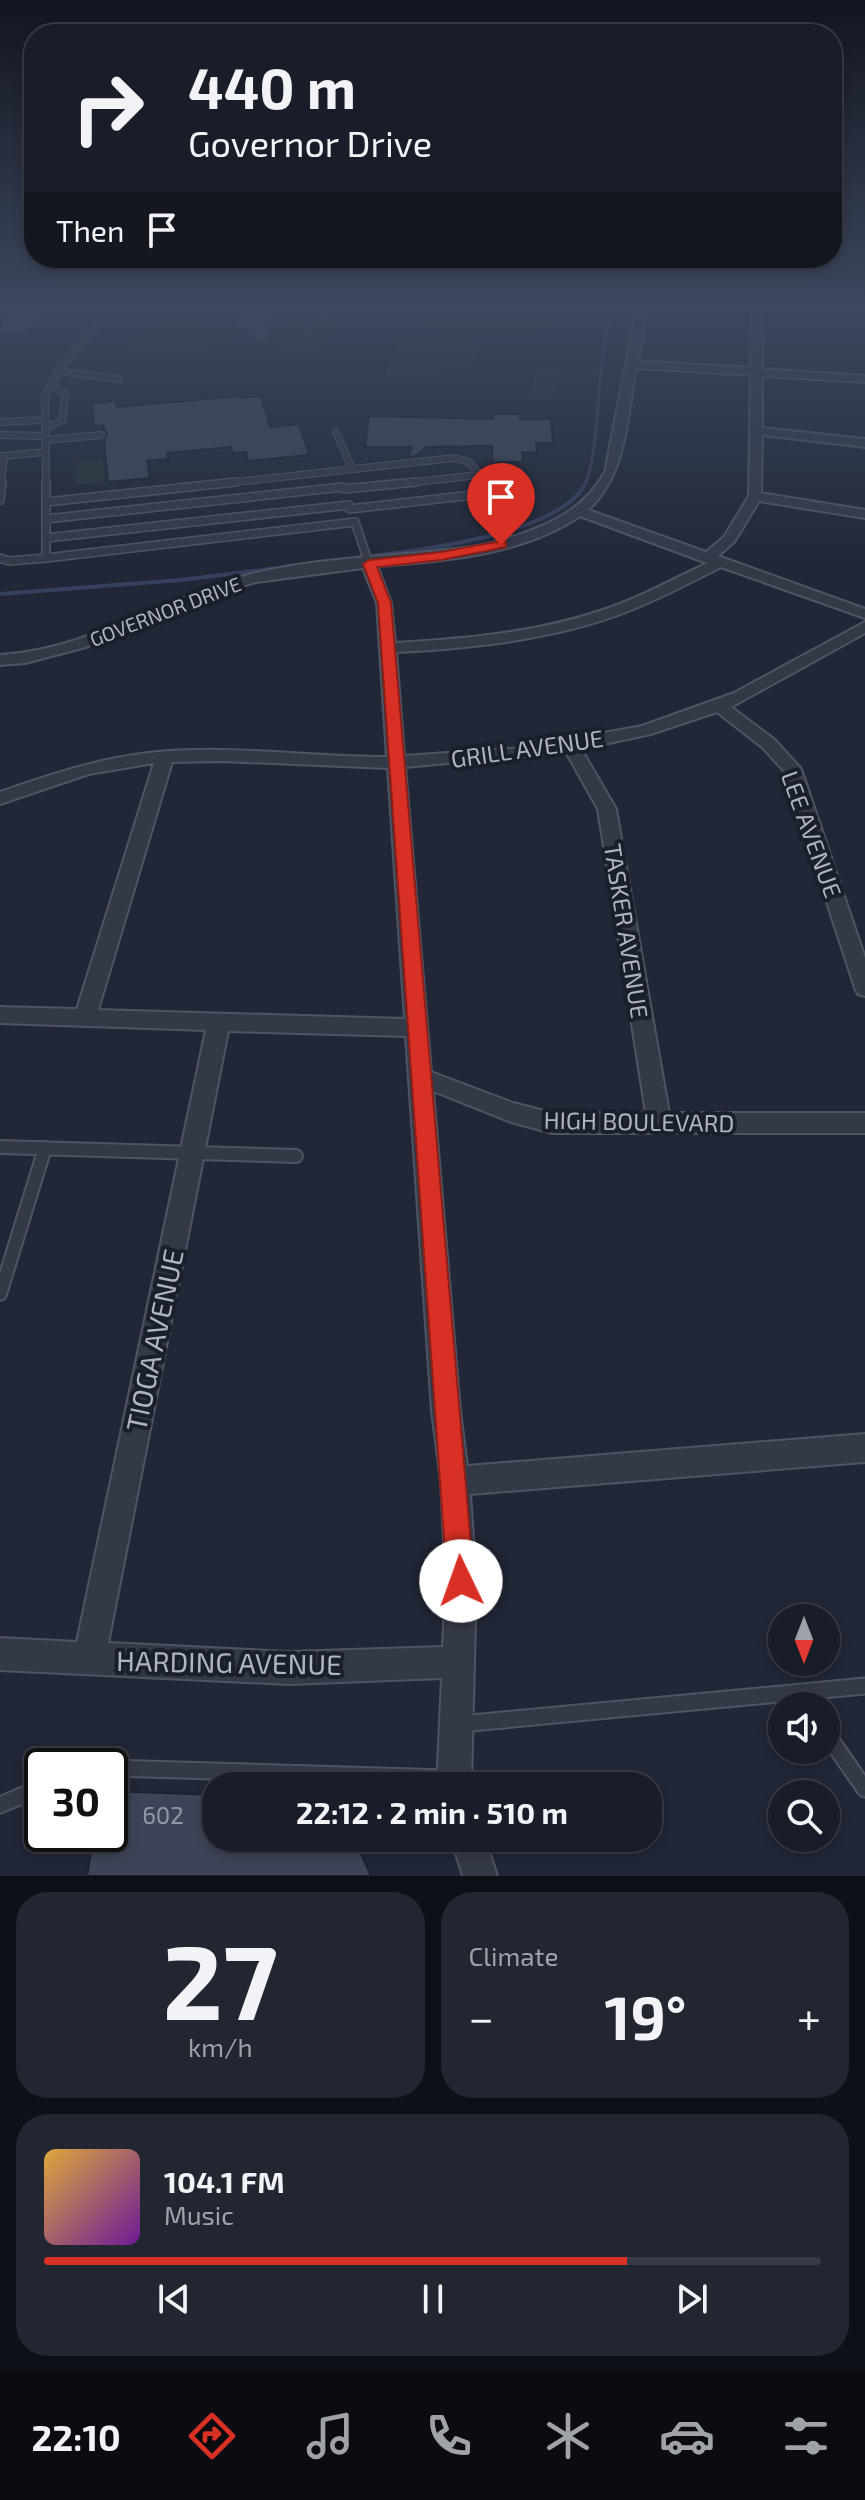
<!DOCTYPE html>
<meta charset="utf-8">
<style>
:root{--surface:#191d29;--page:#222631;--text:#f1f3f6;--muted:#9fa2a8;--line:#373b46;--accent:#d93025}
body{margin:0;font-family:"Exo 2",sans-serif;background:var(--page);color:var(--text);height:100vh;display:flex;flex-direction:column;font-size:30px;white-space:nowrap}
*{box-sizing:border-box;margin:0}
p{font-size:26px;color:var(--muted)}
.icon{flex:none;width:44px;height:44px;fill:none;stroke:currentColor;stroke-width:2;stroke-linecap:round;stroke-linejoin:round}
.map{position:relative;height:1876px;overflow:hidden}
.drawer{display:flex;flex-direction:column;gap:16px;padding:16px;background:#0e1017;flex:1}
.drawer>*{flex:none}
.top-card{position:absolute;left:24px;top:24px;width:818px;height:244px;border-radius:32px;box-shadow:0 4px 12px #0003,0 0 0 2px var(--line);background:#191d29;color:var(--text);overflow:hidden}
.needle{width:52px;rotate:180deg}
.fabs{position:absolute;left:768px;top:1604px;display:grid;gap:16px}
.fabs a{display:grid;place-items:center;width:72px;height:72px;border-radius:50%;background:var(--surface);box-shadow:0 4px 12px #0003,0 0 0 2px var(--line);font-size:40px}
.speed{position:absolute;left:24px;top:1748px;display:flex;gap:16px;font-size:40px;font-weight:700;text-align:center}
.speed>*{display:grid;place-content:center;width:104px;height:104px;border-radius:50%;background:var(--surface);box-shadow:0 4px 12px #0003,0 0 0 2px var(--line);line-height:1}
.speed .limit{border:4px solid #111;border-radius:12px;background:#fff;color:#111}
.pin{position:absolute;display:grid;place-items:center;width:68px;height:68px;color:#fff;margin:-82px -34px;border-radius:50% 50% 50% 0;rotate:-45deg;box-shadow:0 0 8px #0007}
.pin .icon{rotate:45deg}
.me{position:absolute;width:88px;margin:-44px;rotate:357deg;stroke-linejoin:round;filter:drop-shadow(0 0 6px #0008)}
.turn{display:flex;align-items:center;gap:28px;height:168px;padding:0 32px;font-size:36px}
.turn .icon{width:104px;height:104px;stroke-width:2.5}
.turn b{display:block;font-size:56px;line-height:68px}
.then{display:flex;align-items:center;height:76px;padding:0 32px;background:#0003;gap:16px;font-size:30px}
.big{font-size:60px;font-weight:700;line-height:1.1}
.drawer .tile{flex:1;display:flex;flex-direction:column;justify-content:center;gap:12px;min-width:0;padding:0 28px;border-radius:32px;background:var(--page)}
.drawer .dial{align-items:center;gap:0}
.dial b{font-size:104px;line-height:1}
.song{display:flex;align-items:center;gap:24px}
.cover{width:96px;height:96px;border-radius:12px;background:linear-gradient(135deg,hsl(40 70% 55%),hsl(280 70% 35%))}
.played{height:8px;border-radius:4px;background:linear-gradient(90deg,var(--accent) 75%,var(--line) 75%)}
.keys{display:flex;justify-content:space-around;direction:ltr}
.heat{display:flex;justify-content:space-between;align-items:center;font-size:44px;direction:ltr}
.drawer .tiles{flex:1;display:grid;gap:16px;grid-template-columns:1fr 1fr}
.tile:last-child{grid-column:span 2}
.trip{position:absolute;left:202px;top:1772px;width:460px;height:80px;border-radius:32px;background:var(--surface);box-shadow:0 4px 12px #0003,0 0 0 2px var(--line);font-weight:700;line-height:80px;text-align:center}
.dock{display:flex;height:128px;justify-content:space-around;align-items:center;background:#0a0c10;color:var(--muted)}
.dock .icon{width:56px;height:56px}
.dock .current{color:var(--accent)}
.dock b{font-size:36px;color:var(--text)}
.map>svg:first-child{display:block}
</style>
<div class="map">
<svg width="865" height="1876" viewBox="0 0 865 1876">
<rect width="100%" height="100%" fill="#212737"/>
<path fill="#243439" d="M403,304H585C568,338 471,336 438,329C422,325 406,319 390,314Z
M317,306L349,310L316,355L277,352L271,338Z
M163,321L230,330L235,333C202,359 159,360 119,353Z
M399,340L475,344L483,347C468,382 415,379 384,377Z
M538,365L563,366L554,400L528,398Z
M103,458L105,482L76,485L75,461Z"/>
<g fill="none" stroke-linecap="round" stroke-linejoin="round">
<path stroke="#35405e" stroke-width="3" d="M585,484C605,435 592,338 618,304"/>
<path stroke="#35405e" stroke-width="4" d="M314,563C376,555 559,542 586,482
M0,594L181,580L295,566"/>
</g>
<path fill="#3d4457" stroke="#1c212e" stroke-width="2" d="M255,304H289L265,323L271,343L256,344L252,331L225,327Z
M15,311L46,312L26,334L0,333V321Z
M241,396L242,398L261,396L270,427L299,424L309,455L248,461L246,452L233,453L231,447L167,453L168,459L147,461L150,478L108,482L104,440L107,434L103,425L94,426L92,404L116,401L117,407Z
M493,414H520V419H551L553,443H536L537,453L522,452L523,462H492V446L426,447L416,456L408,457L412,447H365L369,416L493,419Z
M110,1791L216,1795V1838H354L371,1876H87L94,1834H110Z"/>
<g fill="none" stroke-linecap="round" stroke-linejoin="round">
<defs>
<path id="lane-far3" d="M308,327L337,304
M58,371L119,379
M0,422L45,420
M45,428L63,420L65,393L50,385
M336,432L352,469
M0,435L45,436
M45,440L101,435
M0,456H4L1,484
M4,456L45,452
M46,484L45,396L58,371L116,304
M217,484L454,458L469,462L487,484
M397,484L480,475"/>
<path id="lane-far2" d="M46,482V558L355,522L369,564
M344,489L416,482
M0,500L2,482
M46,502L236,482
M350,509L481,494L492,490L485,482
M46,519L343,487
M46,538L349,505
M0,558L9,561L46,558"/>
<path id="lane-far1" d="M0,1147L296,1156
M0,1294L45,1148"/>
<path id="lane" d="M799,1693L808,1706
M461,1724L865,1686
M826,1733L865,1789
M110,1768L448,1778
M0,1805L42,1787"/>
<path id="street" d="M638,304H648L638,361L751,368L752,304H762V369L865,376V382L762,376V428L865,439V447L762,435L761,493L865,510V518L759,501L734,542L718,556L865,609V618L721,567C690,583 659,599 626,612C553,640 473,648 396,652L404,756L522,748L642,726L734,693L865,622V633L731,707L775,740L801,769L865,958V996L858,994L855,988L784,771L763,748L717,712L651,734L581,749L616,809L669,1113H865V1133H552L511,1122L433,1091L460,1411L467,1466L865,1434V1462L470,1494L476,1581L471,1786H437L442,1678L289,1684L0,1670V1638L77,1642L206,1030L0,1023V1007L77,1009L154,763L89,774L0,804V792C49,775 97,759 148,753C227,744 308,757 387,757L377,603L363,568L256,582L222,592L86,647L25,663L0,665V655C88,650 164,598 248,575C324,555 406,558 484,545C531,532 580,518 605,472ZM636,368L751,375L749,496L724,537L706,552L588,510C627,474 627,417 636,368ZM580,516L707,563C672,580 637,599 600,611C534,633 464,639 395,643L391,603L377,566C445,561 522,555 580,516ZM566,752L598,809L646,1113H552L513,1103L431,1072L405,767ZM222,761L388,768L405,1019L98,1010L172,762ZM228,1031L406,1036L432,1411L441,1481L446,1581L443,1647L289,1652L108,1643Z
M451,1838H485L497,1876H463Z"/>
</defs>
<use href="#lane-far3" stroke="#4f5462" stroke-width="8"/>
<use href="#lane-far2" stroke="#4f5462" stroke-width="10"/>
<use href="#lane-far1" stroke="#4f5462" stroke-width="16"/>
<use href="#lane" stroke="#4f5462" stroke-width="19"/>
<use href="#street" stroke="#4f5462" stroke-width="4"/>
<use href="#lane-far3" stroke="#343948" stroke-width="6"/>
<use href="#lane-far2" stroke="#343948" stroke-width="7"/>
<use href="#lane-far1" stroke="#343948" stroke-width="12"/>
<use href="#lane" stroke="#343948" stroke-width="15"/>
<use href="#street" fill="#343948" fill-rule="evenodd"/>
</g>
<linearGradient id="sky" x2="0" y2="1"><stop stop-color="#12151e"/><stop offset="0.54" stop-color="#3d475e"/><stop offset="1" stop-color="#3d475e" stop-opacity="0"/></linearGradient>
<rect width="865" height="567" fill="url(#sky)"/>
<path fill="#d93025" stroke="#8d1f18" stroke-width="2" d="M501,541L506,542V547L441,560L377,567L391,603L474,1581L470,1591L461,1595L451,1591L447,1581L378,603L363,564L369,560L441,552Z"/>
<g text-anchor="middle" dominant-baseline="central" stroke-width="8" stroke-linejoin="round" paint-order="stroke">
<g font-size="20" fill="#afb4c4" stroke="#1a1f2c">
<text transform="translate(165 611) rotate(-21)">GOVERNOR DRIVE</text>
</g>
<g font-size="24" fill="#afb4c4" stroke="#1a1f2c">
<text transform="translate(527 748) rotate(-8)">GRILL AVENUE</text>
<text transform="translate(812 834) rotate(70)">LEE AVENUE</text>
<text transform="translate(627 931) rotate(81)">TASKER AVENUE</text>
<text transform="translate(639 1121) rotate(1)">HIGH BOULEVARD</text>
</g>
<g font-size="24" fill="#9298a9">
<text x="163" y="1814">602</text>
</g>
<g font-size="28" fill="#afb4c4" stroke="#1a1f2c">
<text transform="translate(154 1340) rotate(-78)">TIOGA AVENUE</text>
<text transform="translate(229 1662) rotate(1)">HARDING AVENUE</text>
</g>
</g>
</svg>
<div class="fabs">
<a><svg class="needle" viewBox="-14 -14 28 28"><path d="M0-13l5 13h-10z" fill="#e53935"/><path d="M0 13l5-13h-10z" fill="#9fa2a8"/></svg></a>
<a><svg class="icon" aria-label="sound" viewBox="0 0 24 24"><path d="M4 9h4l5-4v14l-5-4H4zM17 9q2 3 0 6"/></svg></a>
<a><svg class="icon" aria-label="search" viewBox="0 0 24 24"><circle cx="10" cy="10" r="6"/><path d="M15 15l6 6"/></svg></a>
</div>
<div class="speed"><div class="limit">30</div></div>
<div class="pin" style="left:501px;top:545px;background:#d93025"><svg class="icon" aria-label="arrive" viewBox="0 0 24 24"><path d="M6 21V4h12l-3 4 3 4H6"/></svg></div>
<svg class="me" style="left:461px;top:1581px" viewBox="-20 -20 40 40"><circle r="19" fill="#fff"/><path d="M0-13L10 11 0 6-10 11z" fill="#d93025"/></svg>
<div class="trip">22:12 · 2 min · 510 m</div>
<div class="top-card">
<div class="turn"><svg class="icon" aria-label="right" viewBox="0 0 24 24"><path d="M7 20v-9h11M14 6l5 5-5 5"/></svg><div><b>440 m</b>Governor Drive</div></div>
<div class="then">Then<svg class="icon" aria-label="arrive" viewBox="0 0 24 24"><path d="M6 21V4h12l-3 4 3 4H6"/></svg></div>
</div>
</div>
<section class="drawer">
<div class="tiles">
<div class="tile dial"><b>27</b><p>km/h</p></div>
<div class="tile"><p>Climate</p>
<div class="heat"><a>−</a><b class="big">19°</b><a>+</a></div>
</div>
<div class="tile">
<div class="song"><i class="cover"></i><div><b>104.1 FM</b><p>Music</p></div></div>
<div class="played"></div>
<div class="keys"><svg class="icon" aria-label="previous" viewBox="0 0 24 24"><path d="M18 5L8 12l10 7zM5 5v14"/></svg><svg class="icon" aria-label="pause" viewBox="0 0 24 24"><path d="M8 5v14M16 5v14"/></svg><svg class="icon" aria-label="next" viewBox="0 0 24 24"><path d="M6 5l10 7-10 7zM19 5v14"/></svg></div>
</div>
</div>
</section>
<nav class="dock">
<b>22:10</b>
<svg class="icon current" aria-label="directions" viewBox="0 0 24 24"><path d="M12 3l9 9-9 9-9-9zM9 14v-3h6M13 9l2 2-2 2"/></svg>
<svg class="icon" aria-label="music" viewBox="0 0 24 24"><path d="M9 18V5l10-2v13"/><circle cx="6" cy="18" r="3"/><circle cx="16" cy="16" r="3"/></svg>
<svg class="icon" aria-label="phone" viewBox="0 0 24 24"><path d="M5 4h4l2 5-3 2q2 4 5 5l2-3 5 2v4C11 20 4 13 5 4z"/></svg>
<svg class="icon" aria-label="climate" viewBox="0 0 24 24"><path d="M12 3v18M4 7l16 10M4 17L20 7"/></svg>
<svg class="icon" aria-label="car" viewBox="0 0 24 24"><path d="M5 17H2v-5l4-1 3-4h7l3 4 3 1v5h-3M9 17h6M6 11h13"/><circle cx="7" cy="17" r="2"/><circle cx="17" cy="17" r="2"/></svg>
<svg class="icon" aria-label="filters" viewBox="0 0 24 24"><path d="M4 7h16M4 17h16"/><circle cx="9" cy="7" r="2"/><circle cx="15" cy="17" r="2"/></svg>
</nav>
